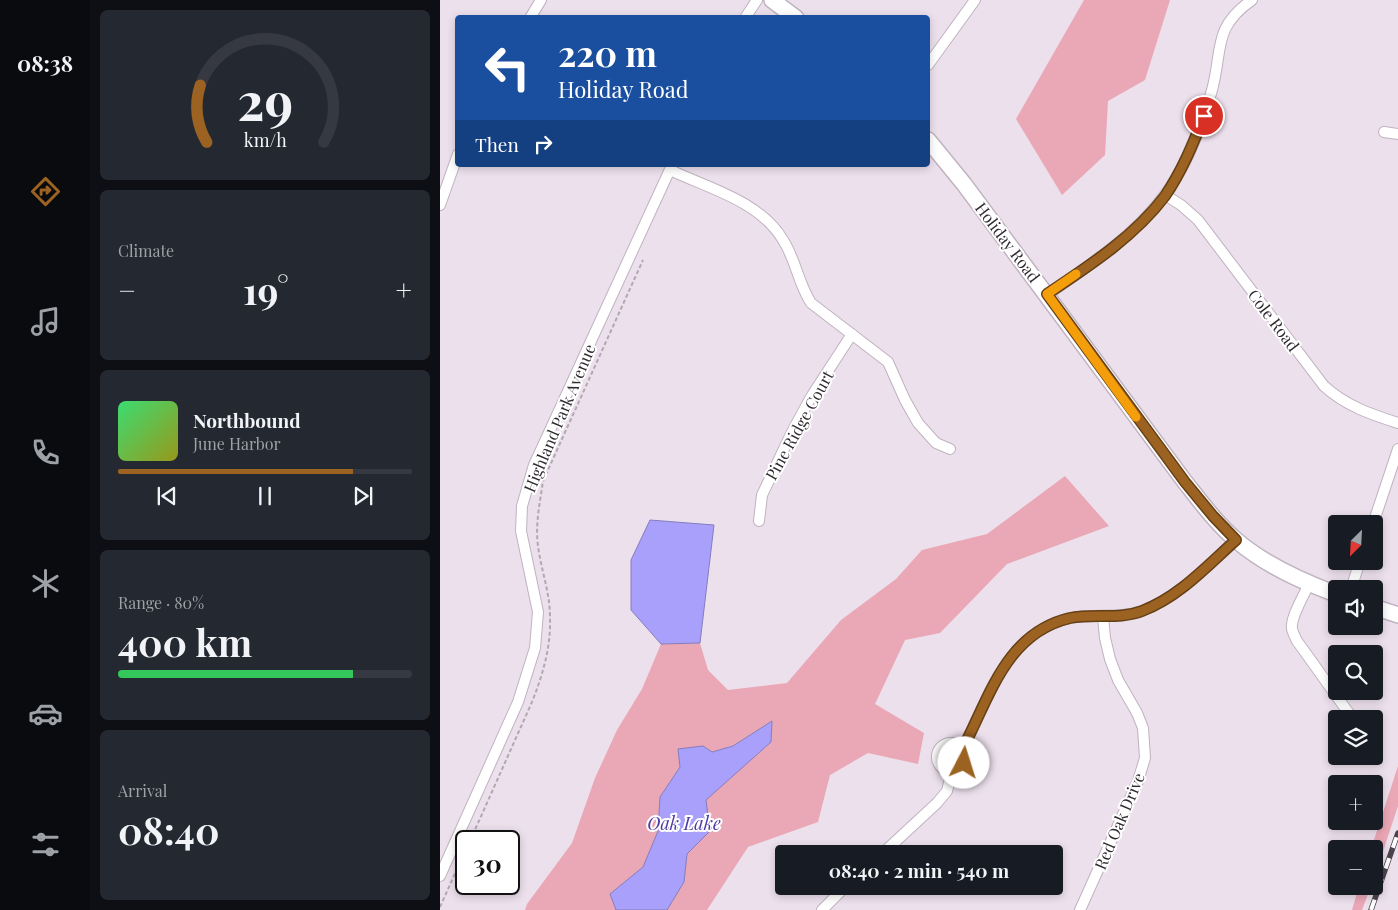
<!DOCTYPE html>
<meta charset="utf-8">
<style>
:root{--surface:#171b24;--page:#242831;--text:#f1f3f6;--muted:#9ea1a6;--line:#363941;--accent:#9c6221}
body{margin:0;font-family:"Playfair Display",serif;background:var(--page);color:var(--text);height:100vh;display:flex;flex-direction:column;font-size:19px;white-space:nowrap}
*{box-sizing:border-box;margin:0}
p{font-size:16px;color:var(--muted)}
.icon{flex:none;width:28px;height:28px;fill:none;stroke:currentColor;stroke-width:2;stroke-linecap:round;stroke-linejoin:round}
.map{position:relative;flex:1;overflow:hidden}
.side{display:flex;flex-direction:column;gap:10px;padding:10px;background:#0d0f14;width:350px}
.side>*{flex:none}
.top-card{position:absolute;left:15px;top:15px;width:475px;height:152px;border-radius:5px;box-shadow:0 2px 8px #0003;background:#1a4fa0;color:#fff;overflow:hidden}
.needle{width:32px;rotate:204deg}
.controls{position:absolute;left:888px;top:515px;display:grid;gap:10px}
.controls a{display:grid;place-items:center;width:55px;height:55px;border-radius:5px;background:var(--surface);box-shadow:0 2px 8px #0003;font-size:25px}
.speed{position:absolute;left:15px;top:830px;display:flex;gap:10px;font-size:25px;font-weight:700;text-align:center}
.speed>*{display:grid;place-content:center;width:65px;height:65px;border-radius:50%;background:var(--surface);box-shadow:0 2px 8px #0003;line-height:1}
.speed .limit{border:2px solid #111;border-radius:8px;background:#fff;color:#111}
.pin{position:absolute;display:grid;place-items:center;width:42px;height:42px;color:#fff;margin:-21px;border:2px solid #fff;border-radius:50%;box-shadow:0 1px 5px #0007}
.me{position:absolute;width:55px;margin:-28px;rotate:5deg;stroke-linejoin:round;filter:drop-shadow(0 0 4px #0008)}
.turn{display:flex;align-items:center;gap:18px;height:105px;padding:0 20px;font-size:22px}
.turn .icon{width:65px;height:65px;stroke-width:2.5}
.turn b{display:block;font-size:35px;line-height:42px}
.then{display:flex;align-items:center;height:48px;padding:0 20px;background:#0003;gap:10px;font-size:19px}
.big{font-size:38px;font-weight:700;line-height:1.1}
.side .widget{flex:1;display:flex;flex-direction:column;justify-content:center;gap:8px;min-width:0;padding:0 18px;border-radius:8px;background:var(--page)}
.side .dial{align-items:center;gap:0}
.dial svg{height:130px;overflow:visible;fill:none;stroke:var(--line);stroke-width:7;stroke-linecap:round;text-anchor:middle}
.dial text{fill:var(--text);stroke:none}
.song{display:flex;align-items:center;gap:15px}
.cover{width:60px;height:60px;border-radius:8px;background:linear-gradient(135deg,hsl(140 70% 55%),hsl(60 70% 35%))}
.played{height:5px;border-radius:2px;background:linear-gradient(90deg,var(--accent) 80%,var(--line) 80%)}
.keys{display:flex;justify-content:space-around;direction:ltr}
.heat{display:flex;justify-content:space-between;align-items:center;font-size:28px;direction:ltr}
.charge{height:8px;border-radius:4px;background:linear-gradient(90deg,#34c759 80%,var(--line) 0)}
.trip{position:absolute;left:335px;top:845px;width:288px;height:50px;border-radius:5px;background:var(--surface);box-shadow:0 2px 8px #0003;font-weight:700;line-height:50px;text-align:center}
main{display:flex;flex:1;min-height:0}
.tabs{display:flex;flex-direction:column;width:90px;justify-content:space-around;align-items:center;background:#090b0e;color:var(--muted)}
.tabs .icon{width:35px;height:35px}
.tabs .current{color:var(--accent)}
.tabs b{font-size:22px;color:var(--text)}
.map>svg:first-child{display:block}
</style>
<main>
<nav class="tabs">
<b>08:38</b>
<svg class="icon current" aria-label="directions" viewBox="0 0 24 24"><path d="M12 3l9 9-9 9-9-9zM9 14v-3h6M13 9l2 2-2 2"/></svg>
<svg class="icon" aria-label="music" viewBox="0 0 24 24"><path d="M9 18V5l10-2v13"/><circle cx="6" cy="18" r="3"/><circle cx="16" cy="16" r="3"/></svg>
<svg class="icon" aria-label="phone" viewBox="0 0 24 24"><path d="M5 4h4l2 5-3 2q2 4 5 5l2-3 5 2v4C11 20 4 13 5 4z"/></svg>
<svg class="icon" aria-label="climate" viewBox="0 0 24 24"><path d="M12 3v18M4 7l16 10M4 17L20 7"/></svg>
<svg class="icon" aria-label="car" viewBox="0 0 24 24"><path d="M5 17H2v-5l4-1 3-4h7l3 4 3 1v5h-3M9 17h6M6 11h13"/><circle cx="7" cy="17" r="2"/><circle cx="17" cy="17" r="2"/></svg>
<svg class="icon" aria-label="filters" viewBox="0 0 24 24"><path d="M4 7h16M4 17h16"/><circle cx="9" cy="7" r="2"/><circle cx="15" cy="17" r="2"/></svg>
</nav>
<section class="side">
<div class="widget dial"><svg viewBox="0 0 100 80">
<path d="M14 69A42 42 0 1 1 86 69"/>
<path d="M14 69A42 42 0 0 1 10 34" stroke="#9c6221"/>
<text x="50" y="56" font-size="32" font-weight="700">29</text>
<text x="50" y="72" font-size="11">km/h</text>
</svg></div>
<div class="widget"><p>Climate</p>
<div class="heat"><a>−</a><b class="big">19°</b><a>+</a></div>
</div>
<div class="widget">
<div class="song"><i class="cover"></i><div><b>Northbound</b><p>June Harbor</p></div></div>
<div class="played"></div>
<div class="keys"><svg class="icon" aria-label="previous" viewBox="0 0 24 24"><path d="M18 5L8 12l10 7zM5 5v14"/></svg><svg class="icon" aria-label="pause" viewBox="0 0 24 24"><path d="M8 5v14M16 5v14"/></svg><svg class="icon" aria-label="next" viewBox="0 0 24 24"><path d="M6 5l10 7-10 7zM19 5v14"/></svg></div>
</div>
<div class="widget"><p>Range · 80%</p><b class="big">400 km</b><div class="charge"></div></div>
<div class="widget"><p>Arrival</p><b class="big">08:40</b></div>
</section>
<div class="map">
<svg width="958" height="910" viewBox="0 0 958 910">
<rect width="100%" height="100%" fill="#ece0ec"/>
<path fill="#eaa7b5" d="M644,0H730L705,80L668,101L665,155L622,195L576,119Z
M625,476L669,526L567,564L500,633L465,640L435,704L484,733L478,764L428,753L390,775L378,822L308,847L267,910H227L244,882L247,854L270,831L265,800L331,742L332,721L293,746L272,752L240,767L220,797L218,831L203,868L170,894L176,910H85L87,904L132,843L155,778L177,730L202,689L221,644L260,643L268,670L288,690L347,683L401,620L456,579L482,550L547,534Z
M958,766V806L934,879V849H931Z
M919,886H931L922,910H912Z"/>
<path fill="#a8a0fa" stroke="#847dbd" d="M210,520L274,525L260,643L221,644L191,610V560Z
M332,721L331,742L266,800L270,831L247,854L244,882L227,910H176L170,894L203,867L218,831L220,797L240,767L238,749L263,746L272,752L293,746Z"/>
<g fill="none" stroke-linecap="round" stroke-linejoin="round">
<defs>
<path id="street" d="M90,18L101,0
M305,18L317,0
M488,65L535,0
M944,132L958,134
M230,170C268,188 320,201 343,240C356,260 358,283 371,303L448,362L465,400L478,423L496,443L510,449
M725,195L741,205L758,220L884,386C906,406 930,414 958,423
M0,205L18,154
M607,295C657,260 710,226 740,171C754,146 764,118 772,90C783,50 772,28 812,0
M319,521L322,495L352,432L371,397L412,334
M933,524L958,449
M869,584C864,595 850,618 852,629C853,633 855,637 857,641L913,719
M911,589L920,561
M497 757a14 14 0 1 1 28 0a14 14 0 1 1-28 0Z
M521,748L528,738C552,689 570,632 630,618C654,613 679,619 702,611C739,597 767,566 796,540
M442,854L497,803L507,791L512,771
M0,876L78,702L95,648L98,612L81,531L82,506L94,465L232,165
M382,910L406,886
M640,910L698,781L705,758L703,728L697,713L678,680L670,659L665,638L663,616"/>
<path id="secondary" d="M332,0L356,18
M488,140L524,184L745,482C761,502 776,523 796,540C825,565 861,581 896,594
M934,607L958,615"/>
</defs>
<use href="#street" stroke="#bfb3bf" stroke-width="12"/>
<use href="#secondary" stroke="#bfb3bf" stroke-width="18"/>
<path stroke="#b2a8b2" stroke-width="2" stroke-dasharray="4 2.5" stroke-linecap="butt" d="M30,841L92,702C103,674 111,647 110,617C110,592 101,570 98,546C95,524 100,503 103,481L203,260
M0,907L26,849"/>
<use href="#street" stroke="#fff" stroke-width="10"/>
<use href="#secondary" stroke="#fff" stroke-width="15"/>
<defs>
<path id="rail" d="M931,910L958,833"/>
</defs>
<use href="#rail" stroke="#4a444a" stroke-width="5.5"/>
<use href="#rail" stroke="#fff" stroke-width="4" stroke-dasharray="11" stroke-linecap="butt"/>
</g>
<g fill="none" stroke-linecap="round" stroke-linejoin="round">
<defs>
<path id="route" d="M524,763V753L521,748L528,738C552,689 570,632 630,618C654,613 679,620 702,611C739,597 767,566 796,540L773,516L745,482L607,294C649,266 694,237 725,196C742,171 753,144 764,116"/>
</defs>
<use href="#route" stroke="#654015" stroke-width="12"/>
<use href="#route" stroke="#9c6221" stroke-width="9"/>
<path stroke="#f59e0b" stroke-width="9" d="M636,274L607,294L696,417"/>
</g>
<g text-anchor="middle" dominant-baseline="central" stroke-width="4" stroke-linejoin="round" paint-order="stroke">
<g font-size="16" fill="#2f2a2f" stroke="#fff">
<text transform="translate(568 242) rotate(53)">Holiday Road</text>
<text transform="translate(834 320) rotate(53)">Cole Road</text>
<text transform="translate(119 418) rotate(-67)">Highland Park Avenue</text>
<text transform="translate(359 425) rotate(-61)">Pine Ridge Court</text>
<text transform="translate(679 821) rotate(-67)">Red Oak Drive</text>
</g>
<g font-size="18" font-style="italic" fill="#4f3ba1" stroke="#fff">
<text x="244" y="823">Oak Lake</text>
</g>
</g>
</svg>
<div class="controls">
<a><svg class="needle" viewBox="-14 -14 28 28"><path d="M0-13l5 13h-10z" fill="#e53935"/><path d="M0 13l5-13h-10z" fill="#9ea1a6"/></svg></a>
<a><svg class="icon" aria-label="sound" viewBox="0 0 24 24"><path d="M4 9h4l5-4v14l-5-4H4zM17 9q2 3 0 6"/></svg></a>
<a><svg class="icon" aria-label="search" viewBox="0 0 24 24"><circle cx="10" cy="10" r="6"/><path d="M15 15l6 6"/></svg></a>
<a><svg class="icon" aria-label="layers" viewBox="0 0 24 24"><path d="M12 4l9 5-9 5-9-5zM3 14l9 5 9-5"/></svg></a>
<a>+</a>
<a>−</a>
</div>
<div class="speed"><div class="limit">30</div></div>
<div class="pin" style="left:764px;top:116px;background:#d93025"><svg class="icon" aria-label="arrive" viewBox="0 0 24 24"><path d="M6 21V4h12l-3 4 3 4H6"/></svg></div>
<svg class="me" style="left:524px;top:763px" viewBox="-20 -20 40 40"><circle r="19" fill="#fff"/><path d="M0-13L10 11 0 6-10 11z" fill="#9c6221"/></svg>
<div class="trip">08:40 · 2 min · 540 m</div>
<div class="top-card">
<div class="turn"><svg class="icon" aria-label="left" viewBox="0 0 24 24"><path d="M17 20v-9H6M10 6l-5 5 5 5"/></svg><div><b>220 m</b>Holiday Road</div></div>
<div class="then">Then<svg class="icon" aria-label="right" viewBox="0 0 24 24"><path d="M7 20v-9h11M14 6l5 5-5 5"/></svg></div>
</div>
</div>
</main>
